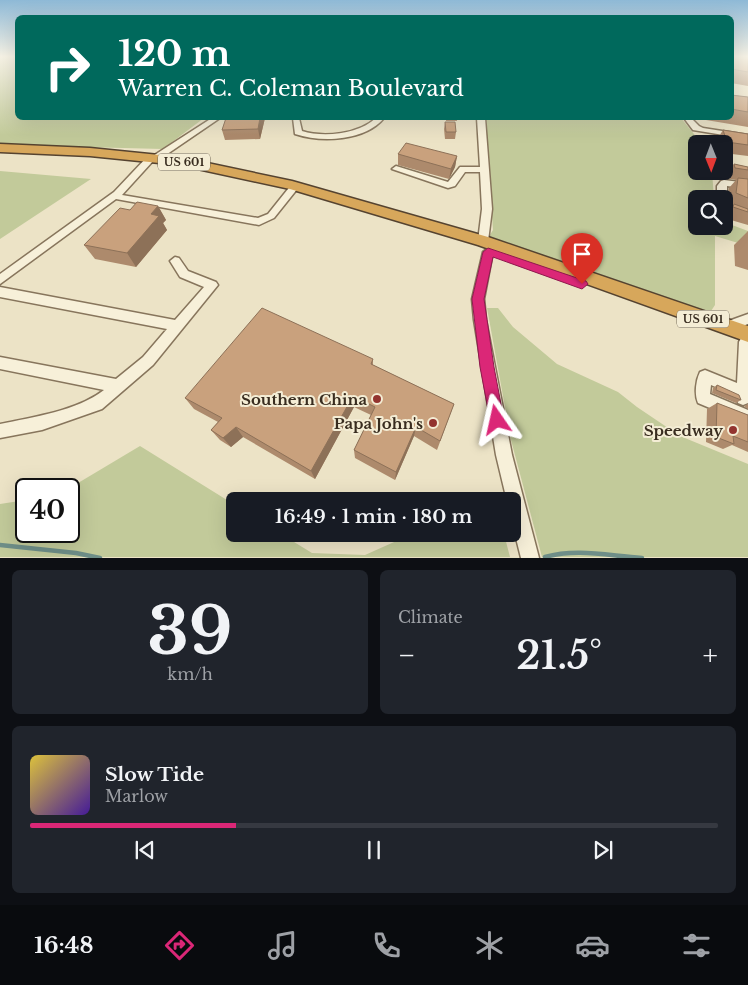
<!DOCTYPE html>
<meta charset="utf-8">
<style>
:root{--surface:#171b24;--page:#20242c;--text:#f1f3f6;--muted:#9ea1a6;--line:#363941;--accent:#db2777}
body{margin:0;font-family:"Libre Baskerville",serif;background:var(--page);color:var(--text);height:100vh;display:flex;flex-direction:column;font-size:19px;white-space:nowrap}
*{box-sizing:border-box;margin:0}
p{font-size:16px;color:var(--muted)}
.icon{flex:none;width:28px;height:28px;fill:none;stroke:currentColor;stroke-width:2;stroke-linecap:round;stroke-linejoin:round}
.map{position:relative;height:558px;overflow:hidden}
.side{display:flex;flex-direction:column;gap:12px;padding:12px;background:#0d0f14;flex:1}
.side>*{flex:none}
.banner{position:absolute;left:15px;top:15px;width:719px;height:105px;border-radius:8px;box-shadow:0 5px 20px #0002;background:#00695c;color:#fff;overflow:hidden}
.needle{width:32px;rotate:179deg}
.buttons{position:absolute;left:688px;top:135px;display:grid;gap:10px}
.buttons a{display:grid;place-items:center;width:45px;height:45px;border-radius:8px;background:var(--surface);box-shadow:0 5px 20px #0002;font-size:25px}
.speed{position:absolute;left:15px;top:478px;display:flex;gap:10px;font-size:25px;font-weight:700;text-align:center}
.speed>*{display:grid;place-content:center;width:65px;height:65px;border-radius:50%;background:var(--surface);box-shadow:0 5px 20px #0002;line-height:1}
.speed .limit{border:2px solid #111;border-radius:8px;background:#fff;color:#111}
.pin{position:absolute;display:grid;place-items:center;width:42px;height:42px;color:#fff;margin:-51px -21px;border-radius:50% 50% 50% 0;rotate:-45deg;box-shadow:0 0 5px #0007}
.pin .icon{rotate:45deg}
.me{position:absolute;width:55px;margin:-28px;rotate:349deg;stroke-linejoin:round;filter:drop-shadow(0 0 4px #0008)}
.turn{display:flex;align-items:center;gap:18px;height:105px;padding:0 20px;font-size:22px}
.turn .icon{width:65px;height:65px;stroke-width:2.5}
.turn b{display:block;font-size:35px;line-height:42px}
.big{font-size:38px;font-weight:600;line-height:1.1}
.side .widget{flex:1;display:flex;flex-direction:column;justify-content:center;gap:8px;min-width:0;padding:0 18px;border-radius:8px;background:var(--page)}
.side .dial{align-items:center;gap:0}
.dial b{font-size:65px;line-height:1}
.song{display:flex;align-items:center;gap:15px}
.cover{width:60px;height:60px;border-radius:8px;background:linear-gradient(135deg,hsl(50 70% 55%),hsl(260 70% 35%))}
.played{height:5px;border-radius:2px;background:linear-gradient(90deg,var(--accent) 30%,var(--line) 30%)}
.keys{display:flex;justify-content:space-around;direction:ltr}
.heat{display:flex;justify-content:space-between;align-items:center;font-size:28px;direction:ltr}
.side .tiles{flex:1;display:grid;gap:12px;grid-template-columns:1fr 1fr}
.widget:last-child{grid-column:span 2}
.trip{position:absolute;left:226px;top:492px;width:295px;height:50px;border-radius:8px;background:var(--surface);box-shadow:0 5px 20px #0002;font-weight:600;line-height:50px;text-align:center}
.menu{display:flex;height:80px;justify-content:space-around;align-items:center;background:#090b0e;color:var(--muted)}
.menu .icon{width:35px;height:35px}
.menu .current{color:var(--accent)}
.menu b{font-size:22px;color:var(--text)}
.map>svg:first-child{display:block}
</style>
<div class="map">
<svg width="748" height="558" viewBox="0 0 748 558">
<rect width="100%" height="100%" fill="#ece3c6"/>
<path fill="#c2ca9a" d="M0,57H17L18,118H204L163,149L0,145Z
M485,118H681L702,144H696V171H712L714,199H696V226H724V222L748,231V246L715,236V305L709,314L488,238L493,230Z
M0,171L91,179L0,239Z
M487,308H498L513,327L557,364L618,392L637,407L680,436L748,464V557H542L511,440Z
M140,446L235,505V534H281L312,553L365,555L412,534H504L510,557H0V504L26,500V531H69L68,489Z"/>
<g fill="none" stroke-linecap="round" stroke-linejoin="round">
<path stroke="#6e8e88" stroke-width="4.5" d="M0,545L76,553L100,558
M545,557C577,548 609,556 642,558"/>
<defs>
<path id="minor" d="M212,118H220L157,161H153L122,195L258,218L268,214L292,184H298V188L274,218L259,225L116,199L0,284V274L114,192L148,156H153Z
M293,118H299L302,131C324,138 359,134 376,118H384C365,141 322,143 295,134Z
M477,118H485L492,209L488,241L483,245L478,241L482,209L480,172H465L455,186L448,188L392,169L396,166L448,182L460,167H480Z
M684,118H691L699,126L703,128L748,135V139L693,130Z
M724,180L748,183V189L727,186V199L724,202V199H717V186L721,181Z
M724,205L748,214V221L724,212Z
M488,248L493,252L484,299L486,320L512,455L539,558H521L512,522V501H507L496,455L474,320L472,299L483,252Z
M175,257L179,258L188,271L216,282L218,285L153,365L102,409L42,430L0,438V424C33,417 77,411 104,390L0,369V357L116,379L143,357L167,329L0,297V287L175,320L204,287L180,277L170,261Z
M748,314V324L727,332L723,331L721,327L723,323Z
M745,336L748,338V403L743,405L738,403L736,396L711,385L710,394L748,410V424L698,403C694,394 696,380 700,372L705,370L737,383L739,342L741,338Z"/>
<path id="highway" d="M0,144L90,148L179,157L292,181L488,237L748,326V342L478,245L290,189L179,165L90,156L0,152Z"/>
</defs>
<use href="#minor" stroke="#87755c" stroke-width="3"/>
<use href="#highway" stroke="#554330" stroke-width="3"/>
<use href="#minor" fill="#f7f0d9" fill-rule="evenodd"/>
<use href="#highway" fill="#d7a75b" fill-rule="evenodd"/>
</g>
<path fill="#ad8a6c" d="M731,57H748V86L731,83Z
M731,95L748,97V127L694,118H731Z
M226,118H265L260,139L225,140L222,130Z
M446,118H457V121H446Z
M445,122L456,132L455,139H445L444,129Z
M723,130L748,134V156L724,153V144H717L716,141Z
M398,154L457,156L455,167L449,179L398,165Z
M734,164L748,167V225L724,218L725,214L732,206L727,204L729,188L736,180L726,178V174Z
M158,206L166,220L163,223L167,230L136,267L95,259L84,245L130,210Z
M748,231V270L735,266L734,245Z
M373,359V365L454,404L437,450L414,436L395,480L355,458L354,450L371,415L354,407L315,479L243,437L231,447L220,440L211,430L218,422L194,409L185,398Z
M717,385L741,400L736,403L712,393L713,388Z
M717,403L748,415V452L732,445L723,449L706,442L707,409Z
M748,404V409L744,406Z"/>
<path fill="#8d7158" d="M260,118H265L260,139L258,129Z
M457,156L455,167L449,179L451,169Z
M158,206L166,220L163,223L167,230L136,267L127,253L151,214Z
M353,396L354,407L315,479L311,471Z
M236,427L243,437L231,447L223,438Z
M416,427L414,436L395,480L396,472Z"/>
<path fill="#c9a17d" stroke="#8d7158" d="M731,57H748V72L731,69Z
M731,95L748,97V112L731,109Z
M226,118H260L258,129L222,130Z
M445,122H455L456,132H446Z
M723,130L748,134V145L727,142Z
M406,143L457,156L451,169L398,154Z
M734,164L748,167V170L735,168Z
M738,178L748,179V198L736,193Z
M137,202L158,206L151,214L159,216L127,253L84,245L120,208L130,210Z
M734,204L748,209V212L733,207Z
M262,308L373,359L371,364L454,404L440,441L416,427L396,472L354,450L375,407L353,396L311,471L236,427L223,438L211,430L222,418L185,398Z
M717,385L739,395L741,400L716,390Z
M717,403L748,415V442L733,436L734,444L716,437Z"/>
<linearGradient id="sky" x2="0" y2="1"><stop stop-color="#8eb9d6"/><stop offset="0.42" stop-color="#f6f2e5"/><stop offset="1" stop-color="#f6f2e5" stop-opacity="0"/></linearGradient>
<rect width="748" height="135" fill="url(#sky)"/>
<path fill="#db2777" stroke="#8e194d" d="M488,248L586,281L588,284L582,289L493,257L484,299L494,367L504,420L502,425L497,428L492,425L490,420L480,367L472,299L483,252Z"/>
<g fill="#93342f" stroke="#f4edd5" stroke-width="2">
<circle cx="377" cy="399" r="5"/>
<circle cx="433" cy="423" r="5"/>
<circle cx="733" cy="430" r="5"/>
</g>
<g text-anchor="middle" dominant-baseline="central" stroke-width="4" stroke-linejoin="round" paint-order="stroke">
<g fill="#f4edd5" stroke="#706656" stroke-width="1">
<rect x="158" y="153.5" width="52" height="17" rx="4"/>
<rect x="677" y="310.5" width="52" height="17" rx="4"/>
</g>
<g font-size="11" font-weight="bold" fill="#382c1f">
<text x="184" y="162">US 601</text>
<text x="703" y="319">US 601</text>
</g>
<g font-size="15" font-weight="bold" fill="#382c1f" stroke="#f4edd5" text-anchor="end">
<text x="367" y="399">Southern China</text>
<text x="423" y="423">Papa John's</text>
<text x="723" y="430">Speedway</text>
</g>
</g>
</svg>
<div class="buttons">
<a><svg class="needle" viewBox="-14 -14 28 28"><path d="M0-13l5 13h-10z" fill="#e53935"/><path d="M0 13l5-13h-10z" fill="#9ea1a6"/></svg></a>
<a><svg class="icon" aria-label="search" viewBox="0 0 24 24"><circle cx="10" cy="10" r="6"/><path d="M15 15l6 6"/></svg></a>
</div>
<div class="speed"><div class="limit">40</div></div>
<div class="pin" style="left:582px;top:284px;background:#d93025"><svg class="icon" aria-label="arrive" viewBox="0 0 24 24"><path d="M6 21V4h12l-3 4 3 4H6"/></svg></div>
<svg class="me" style="left:497px;top:420px" viewBox="-20 -20 40 40"><path d="M0-17L14 15 0 8-14 15z" fill="#db2777" stroke="#fff" stroke-width="4"/></svg>
<div class="trip">16:49 · 1 min · 180 m</div>
<div class="banner">
<div class="turn"><svg class="icon" aria-label="right" viewBox="0 0 24 24"><path d="M7 20v-9h11M14 6l5 5-5 5"/></svg><div><b>120 m</b>Warren C. Coleman Boulevard</div></div>
</div>
</div>
<section class="side">
<div class="tiles">
<div class="widget dial"><b>39</b><p>km/h</p></div>
<div class="widget"><p>Climate</p>
<div class="heat"><a>−</a><b class="big">21.5°</b><a>+</a></div>
</div>
<div class="widget">
<div class="song"><i class="cover"></i><div><b>Slow Tide</b><p>Marlow</p></div></div>
<div class="played"></div>
<div class="keys"><svg class="icon" aria-label="previous" viewBox="0 0 24 24"><path d="M18 5L8 12l10 7zM5 5v14"/></svg><svg class="icon" aria-label="pause" viewBox="0 0 24 24"><path d="M8 5v14M16 5v14"/></svg><svg class="icon" aria-label="next" viewBox="0 0 24 24"><path d="M6 5l10 7-10 7zM19 5v14"/></svg></div>
</div>
</div>
</section>
<nav class="menu">
<b>16:48</b>
<svg class="icon current" aria-label="directions" viewBox="0 0 24 24"><path d="M12 3l9 9-9 9-9-9zM9 14v-3h6M13 9l2 2-2 2"/></svg>
<svg class="icon" aria-label="music" viewBox="0 0 24 24"><path d="M9 18V5l10-2v13"/><circle cx="6" cy="18" r="3"/><circle cx="16" cy="16" r="3"/></svg>
<svg class="icon" aria-label="phone" viewBox="0 0 24 24"><path d="M5 4h4l2 5-3 2q2 4 5 5l2-3 5 2v4C11 20 4 13 5 4z"/></svg>
<svg class="icon" aria-label="climate" viewBox="0 0 24 24"><path d="M12 3v18M4 7l16 10M4 17L20 7"/></svg>
<svg class="icon" aria-label="car" viewBox="0 0 24 24"><path d="M5 17H2v-5l4-1 3-4h7l3 4 3 1v5h-3M9 17h6M6 11h13"/><circle cx="7" cy="17" r="2"/><circle cx="17" cy="17" r="2"/></svg>
<svg class="icon" aria-label="filters" viewBox="0 0 24 24"><path d="M4 7h16M4 17h16"/><circle cx="9" cy="7" r="2"/><circle cx="15" cy="17" r="2"/></svg>
</nav>
